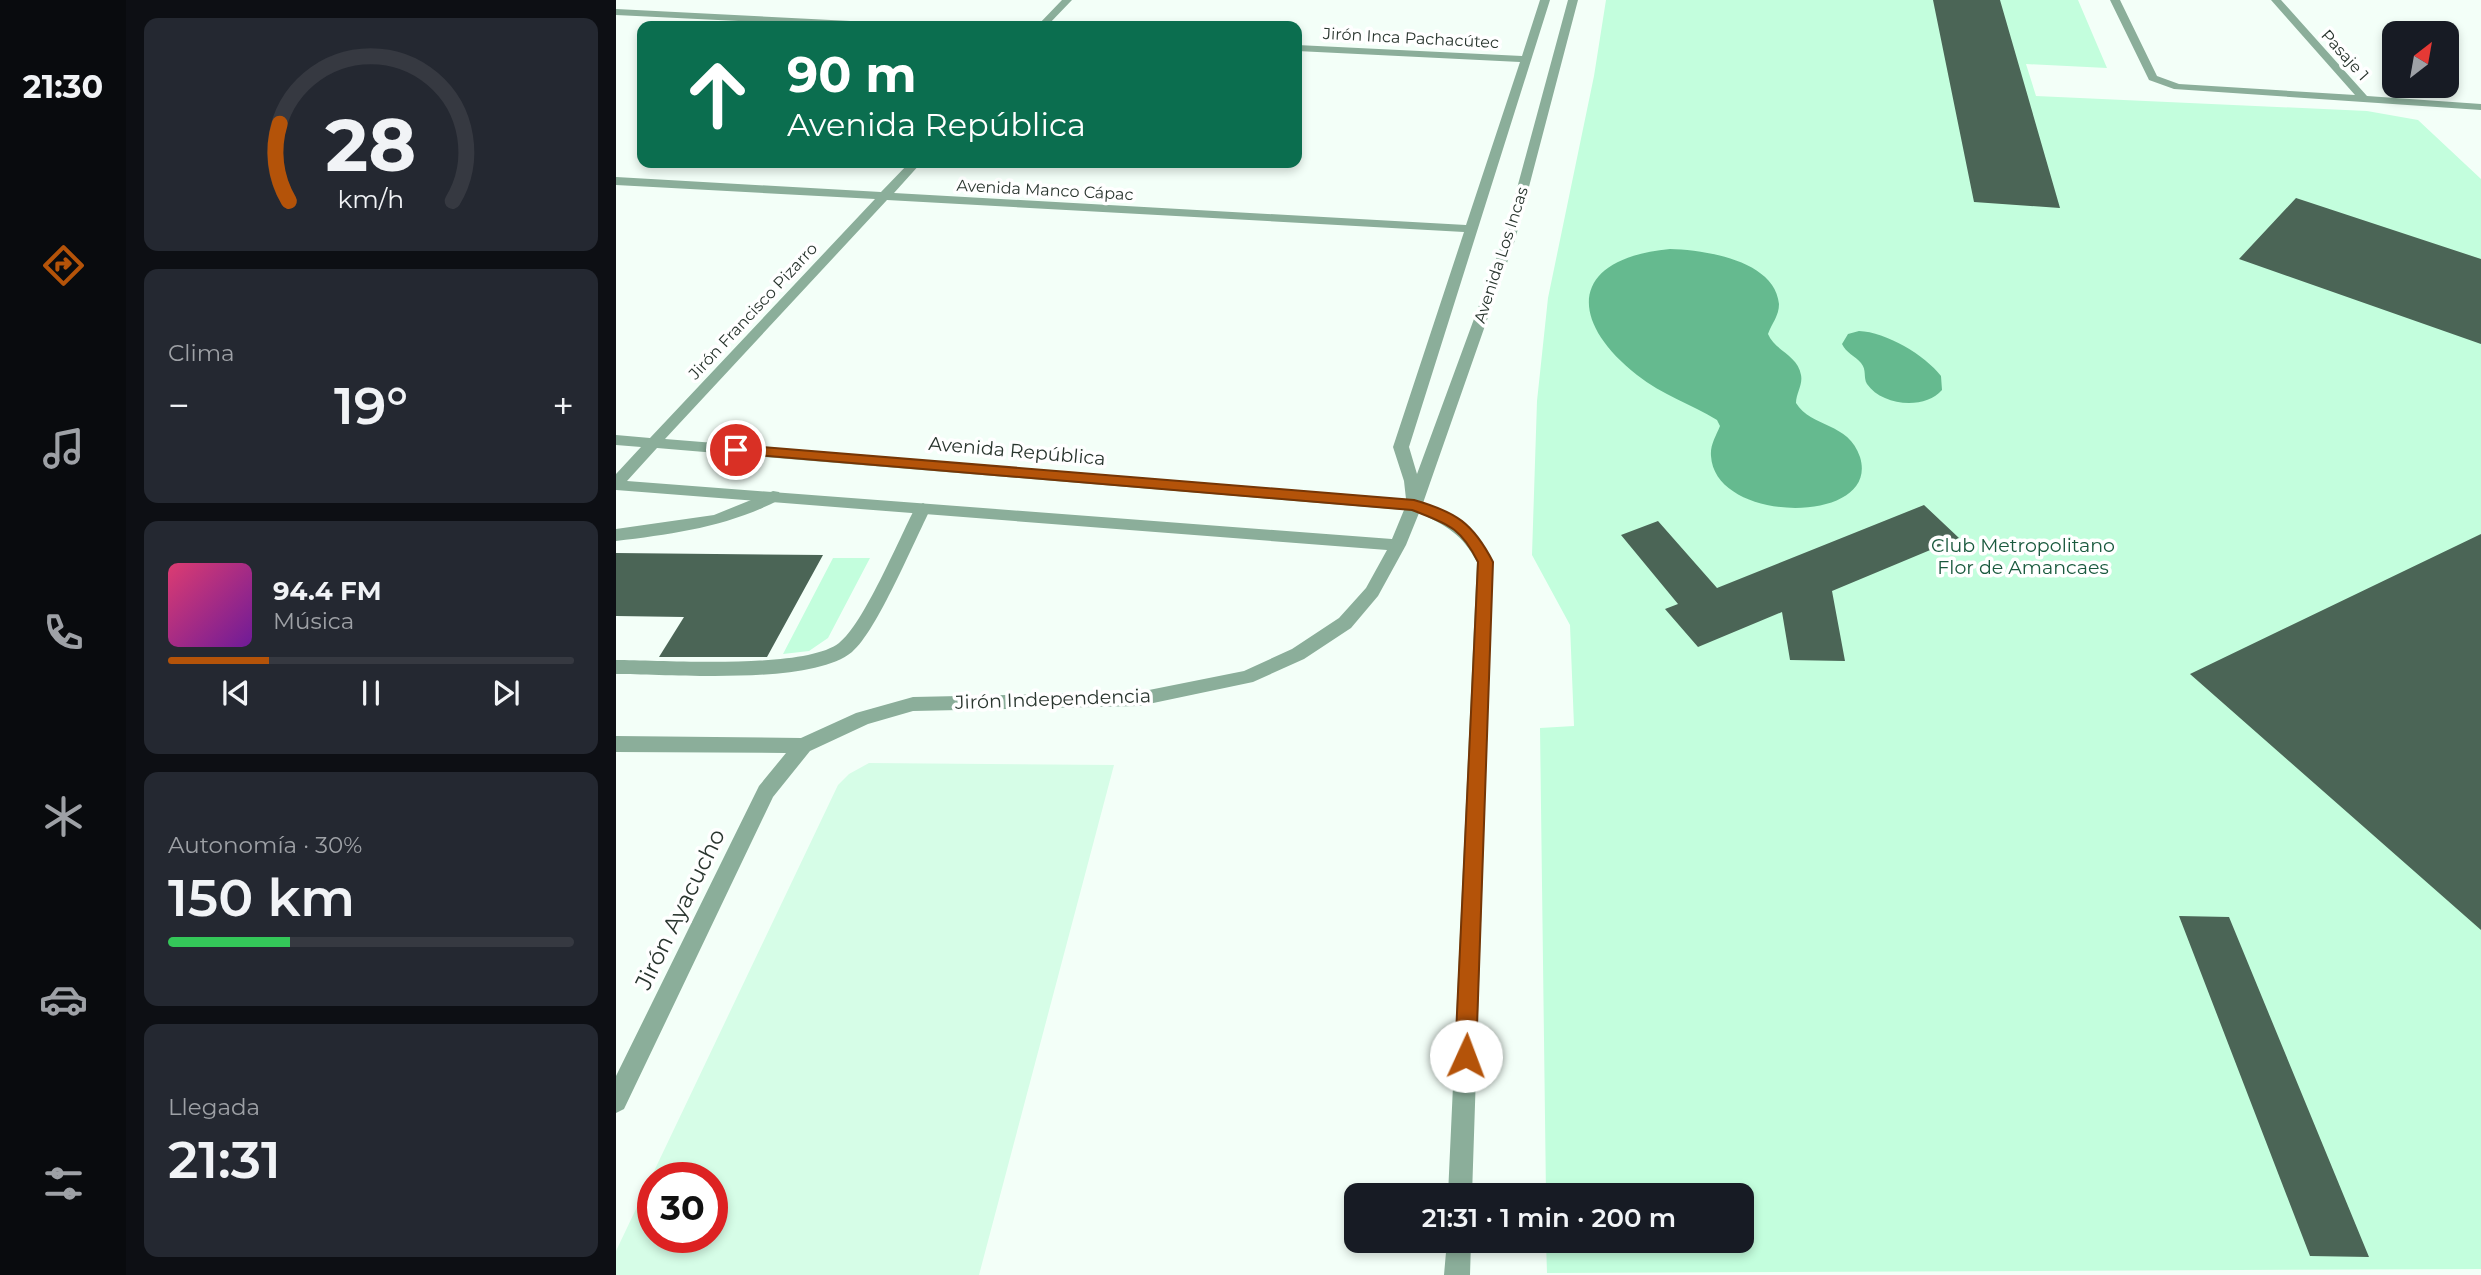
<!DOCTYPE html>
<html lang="es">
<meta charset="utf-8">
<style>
:root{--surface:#171b24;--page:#242831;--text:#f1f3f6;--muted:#9ea1a6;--line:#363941;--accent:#b45309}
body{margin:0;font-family:Montserrat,sans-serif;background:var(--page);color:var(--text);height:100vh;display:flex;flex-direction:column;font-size:26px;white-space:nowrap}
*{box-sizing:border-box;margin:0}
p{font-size:23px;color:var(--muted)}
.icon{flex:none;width:38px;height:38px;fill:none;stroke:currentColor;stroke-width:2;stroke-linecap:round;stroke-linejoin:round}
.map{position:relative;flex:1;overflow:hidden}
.sheet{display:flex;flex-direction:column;gap:18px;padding:18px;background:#0d0f14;width:490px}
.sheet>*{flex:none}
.banner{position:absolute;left:21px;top:21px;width:665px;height:147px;border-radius:14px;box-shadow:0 4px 10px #0003;background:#0b6e4f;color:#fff;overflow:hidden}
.needle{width:46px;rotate:31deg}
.fabs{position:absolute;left:1766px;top:21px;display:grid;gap:14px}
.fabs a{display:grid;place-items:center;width:77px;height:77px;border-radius:14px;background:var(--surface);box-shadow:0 4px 10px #0003;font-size:35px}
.speed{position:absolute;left:21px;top:1162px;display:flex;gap:14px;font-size:35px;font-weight:700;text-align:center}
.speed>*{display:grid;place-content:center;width:91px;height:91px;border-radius:50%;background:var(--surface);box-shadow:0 4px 10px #0003;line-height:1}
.speed .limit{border:10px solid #d22;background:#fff;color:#111}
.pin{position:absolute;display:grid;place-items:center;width:60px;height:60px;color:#fff;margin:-30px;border:4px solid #fff;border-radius:50%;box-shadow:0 2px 7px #0007}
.me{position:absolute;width:77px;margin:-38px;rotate:2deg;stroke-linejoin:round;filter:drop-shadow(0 0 5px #0008)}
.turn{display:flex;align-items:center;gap:24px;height:147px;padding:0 35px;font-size:32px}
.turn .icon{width:91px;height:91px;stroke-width:2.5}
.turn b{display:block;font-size:49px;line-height:60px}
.big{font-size:52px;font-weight:600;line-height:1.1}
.sheet .card{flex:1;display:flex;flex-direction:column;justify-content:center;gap:10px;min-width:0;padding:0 24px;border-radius:14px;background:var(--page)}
.sheet .dial{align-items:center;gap:0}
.dial svg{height:182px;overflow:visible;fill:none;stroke:var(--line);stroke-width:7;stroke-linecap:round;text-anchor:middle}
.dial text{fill:var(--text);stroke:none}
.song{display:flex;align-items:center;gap:21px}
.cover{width:84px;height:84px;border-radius:10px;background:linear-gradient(135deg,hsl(340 70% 55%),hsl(280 70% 35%))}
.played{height:7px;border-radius:4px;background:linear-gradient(90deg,var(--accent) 25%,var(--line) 25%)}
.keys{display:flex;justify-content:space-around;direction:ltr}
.heat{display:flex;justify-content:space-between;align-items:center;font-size:38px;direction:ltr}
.charge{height:10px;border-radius:5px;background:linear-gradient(90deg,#34c759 30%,var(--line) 0)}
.trip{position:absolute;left:728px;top:1183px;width:410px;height:70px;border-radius:14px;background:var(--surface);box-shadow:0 4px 10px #0003;font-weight:600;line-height:70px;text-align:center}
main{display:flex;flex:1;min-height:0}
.dock{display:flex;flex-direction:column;width:126px;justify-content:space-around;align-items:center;background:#090b0e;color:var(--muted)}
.dock .icon{width:49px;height:49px}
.dock .active{color:var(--accent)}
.dock b{font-size:32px;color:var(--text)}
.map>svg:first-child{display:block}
</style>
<main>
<nav class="dock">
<b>21:30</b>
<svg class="icon active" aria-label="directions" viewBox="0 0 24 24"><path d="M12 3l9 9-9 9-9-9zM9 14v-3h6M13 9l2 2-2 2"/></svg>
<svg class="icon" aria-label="music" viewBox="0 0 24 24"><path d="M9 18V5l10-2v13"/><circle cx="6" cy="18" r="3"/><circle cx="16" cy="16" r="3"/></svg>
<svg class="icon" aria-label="phone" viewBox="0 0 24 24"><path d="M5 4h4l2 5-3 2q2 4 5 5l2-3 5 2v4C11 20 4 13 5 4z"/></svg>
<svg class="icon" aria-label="climate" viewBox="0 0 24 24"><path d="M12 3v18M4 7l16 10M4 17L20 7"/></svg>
<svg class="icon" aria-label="car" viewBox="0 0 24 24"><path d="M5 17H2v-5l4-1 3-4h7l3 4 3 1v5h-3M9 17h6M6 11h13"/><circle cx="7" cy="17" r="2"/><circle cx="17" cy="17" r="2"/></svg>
<svg class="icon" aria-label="filters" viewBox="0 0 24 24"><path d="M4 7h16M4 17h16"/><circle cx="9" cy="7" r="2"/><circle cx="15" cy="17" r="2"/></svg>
</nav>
<section class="sheet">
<div class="card dial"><svg viewBox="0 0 100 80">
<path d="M14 69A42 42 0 1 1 86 69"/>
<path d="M14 69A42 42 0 0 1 10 35" stroke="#b45309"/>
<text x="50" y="56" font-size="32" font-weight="700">28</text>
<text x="50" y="72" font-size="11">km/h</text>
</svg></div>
<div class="card"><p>Clima</p>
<div class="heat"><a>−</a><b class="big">19°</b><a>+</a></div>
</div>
<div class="card">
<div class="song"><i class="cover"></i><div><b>94.4 FM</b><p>Música</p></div></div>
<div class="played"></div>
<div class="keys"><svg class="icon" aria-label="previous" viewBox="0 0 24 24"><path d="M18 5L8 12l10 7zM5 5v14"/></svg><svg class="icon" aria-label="pause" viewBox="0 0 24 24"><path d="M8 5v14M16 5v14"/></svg><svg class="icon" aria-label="next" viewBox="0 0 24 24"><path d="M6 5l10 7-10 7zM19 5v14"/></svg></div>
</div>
<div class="card"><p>Autonomía · 30%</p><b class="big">150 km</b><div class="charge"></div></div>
<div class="card"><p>Llegada</p><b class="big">21:31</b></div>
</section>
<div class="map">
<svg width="1865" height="1275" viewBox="0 0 1865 1275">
<rect width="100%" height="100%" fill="#f3fff8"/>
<path fill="#d6fde7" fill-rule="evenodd" d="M253,763L498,765L363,1275H0V1251L222,785L233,774ZM37,1178H96V1237H37Z"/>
<path fill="#c3fedd" d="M990,0H1462L1491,68L1410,64L1420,96L1751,111L1802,120L1865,179V1269L931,1273L930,1241H1125V1195H930L924,728L958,726L954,625L916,555L921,401L932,298L978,76Z
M217,558H254L212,638L193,651L167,654Z"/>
<path fill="#65ba8f" d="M1054,249C1088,250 1159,260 1163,304C1163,316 1156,323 1152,334C1159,351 1182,355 1185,375C1187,385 1180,393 1180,403C1195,428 1233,422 1244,457C1265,525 1099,525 1095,456C1094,445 1100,436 1104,426L1101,420C1075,404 1046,395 1021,375C949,318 956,258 1054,249Z
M1243,331C1270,332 1309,355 1325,376L1326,390C1309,410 1266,406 1251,384C1247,377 1251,370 1245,363C1239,356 1230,353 1226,344L1232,334Z"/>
<path fill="#4b6556" d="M1317,0H1384L1444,208L1358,202Z
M1680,198L1865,259V344L1623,259Z
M1308,505L1343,538L1216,591L1229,661L1174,660L1166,612L1082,647L1049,609L1062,604L1005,535L1042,521L1101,588Z
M1865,534V930L1574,674Z
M0,553L207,555L151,657H43L68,617L0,616Z
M1563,916L1613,917L1753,1257L1694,1256Z"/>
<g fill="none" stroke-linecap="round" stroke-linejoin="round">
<path fill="#8bae9a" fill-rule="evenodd" d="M157,491L163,492L165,496L163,500C111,527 57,534 0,541V529L98,515Z
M307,503L315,508C298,541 261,631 236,652C195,686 54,674 0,674V660C48,660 188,670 223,643C247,625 283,539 299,508Z"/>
<path fill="#8bae9a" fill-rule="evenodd" d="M446,0H456L431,26H421Z
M924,0H934L793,447L801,474L887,240L952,0H962L899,240L807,503C844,518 858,526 877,562L856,1195H832L861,562C847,535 830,525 803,513L790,545L762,596L735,628L688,659L637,682L523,706L297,711L252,724L194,751L157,797L8,1109L0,1113V1076L143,786L170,753L0,752V736L185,738L240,713L297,697L523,692L628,671L676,649L723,618L750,588L771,550L0,490V474L25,447L0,445V435L34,438L259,199L0,185V177L265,192L293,163H305L278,193L850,225L904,62L681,51V45L906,56ZM271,200L848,232L777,447L788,481L790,499L49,439ZM41,448L788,510L776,539L11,481Z
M1494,0H1504L1541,76L1563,84L1739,95L1655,0H1665L1751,96L1865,104V110L1558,89L1533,80Z
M0,9L274,23L279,26H221L0,15Z
M831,1241H855L854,1275H828Z"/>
</g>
<path fill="#b45309" stroke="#753606" stroke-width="2" d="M120,445L798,500C840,512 857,523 877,562L860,1056L857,1064L850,1066L842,1064L839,1056L862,562C844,526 831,524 796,510L115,453V446Z"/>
<g text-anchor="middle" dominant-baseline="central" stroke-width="7" stroke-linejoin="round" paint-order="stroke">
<g font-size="16" fill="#29352e" stroke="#fff">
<text transform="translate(795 38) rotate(3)">Jirón Inca Pachacútec</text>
<text transform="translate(1729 55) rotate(48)">Pasaje 1</text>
<text transform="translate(429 190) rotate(3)">Avenida Manco Cápac</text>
<text transform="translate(885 255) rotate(-72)">Avenida Los Incas</text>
<text transform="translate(137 311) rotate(-47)">Jirón Francisco Pizarro</text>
</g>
<g font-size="19" fill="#29352e" stroke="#fff">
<text transform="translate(401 451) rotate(5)">Avenida República</text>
<text transform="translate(437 699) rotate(-2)">Jirón Independencia</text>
</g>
<g font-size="19" fill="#1a5a3e" stroke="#fff">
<text x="1407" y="545">Club Metropolitano<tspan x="1407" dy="22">Flor de Amancaes</tspan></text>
</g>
<g font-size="23" fill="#29352e" stroke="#fff">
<text transform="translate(64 909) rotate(-64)">Jirón Ayacucho</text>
</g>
</g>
</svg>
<div class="fabs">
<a><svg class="needle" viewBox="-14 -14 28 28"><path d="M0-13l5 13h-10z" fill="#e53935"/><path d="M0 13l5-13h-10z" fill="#9ea1a6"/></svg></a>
</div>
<div class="speed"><div class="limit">30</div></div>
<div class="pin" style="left:120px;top:450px;background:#d93025"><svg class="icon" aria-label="arrive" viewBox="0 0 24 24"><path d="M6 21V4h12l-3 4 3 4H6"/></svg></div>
<svg class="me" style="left:850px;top:1056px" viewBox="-20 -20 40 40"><circle r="19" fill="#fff"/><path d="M0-13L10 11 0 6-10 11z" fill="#b45309"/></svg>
<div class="trip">21:31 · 1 min · 200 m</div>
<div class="banner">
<div class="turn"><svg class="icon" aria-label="ahead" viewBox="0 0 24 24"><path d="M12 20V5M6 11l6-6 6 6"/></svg><div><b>90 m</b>Avenida República</div></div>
</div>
</div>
</main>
